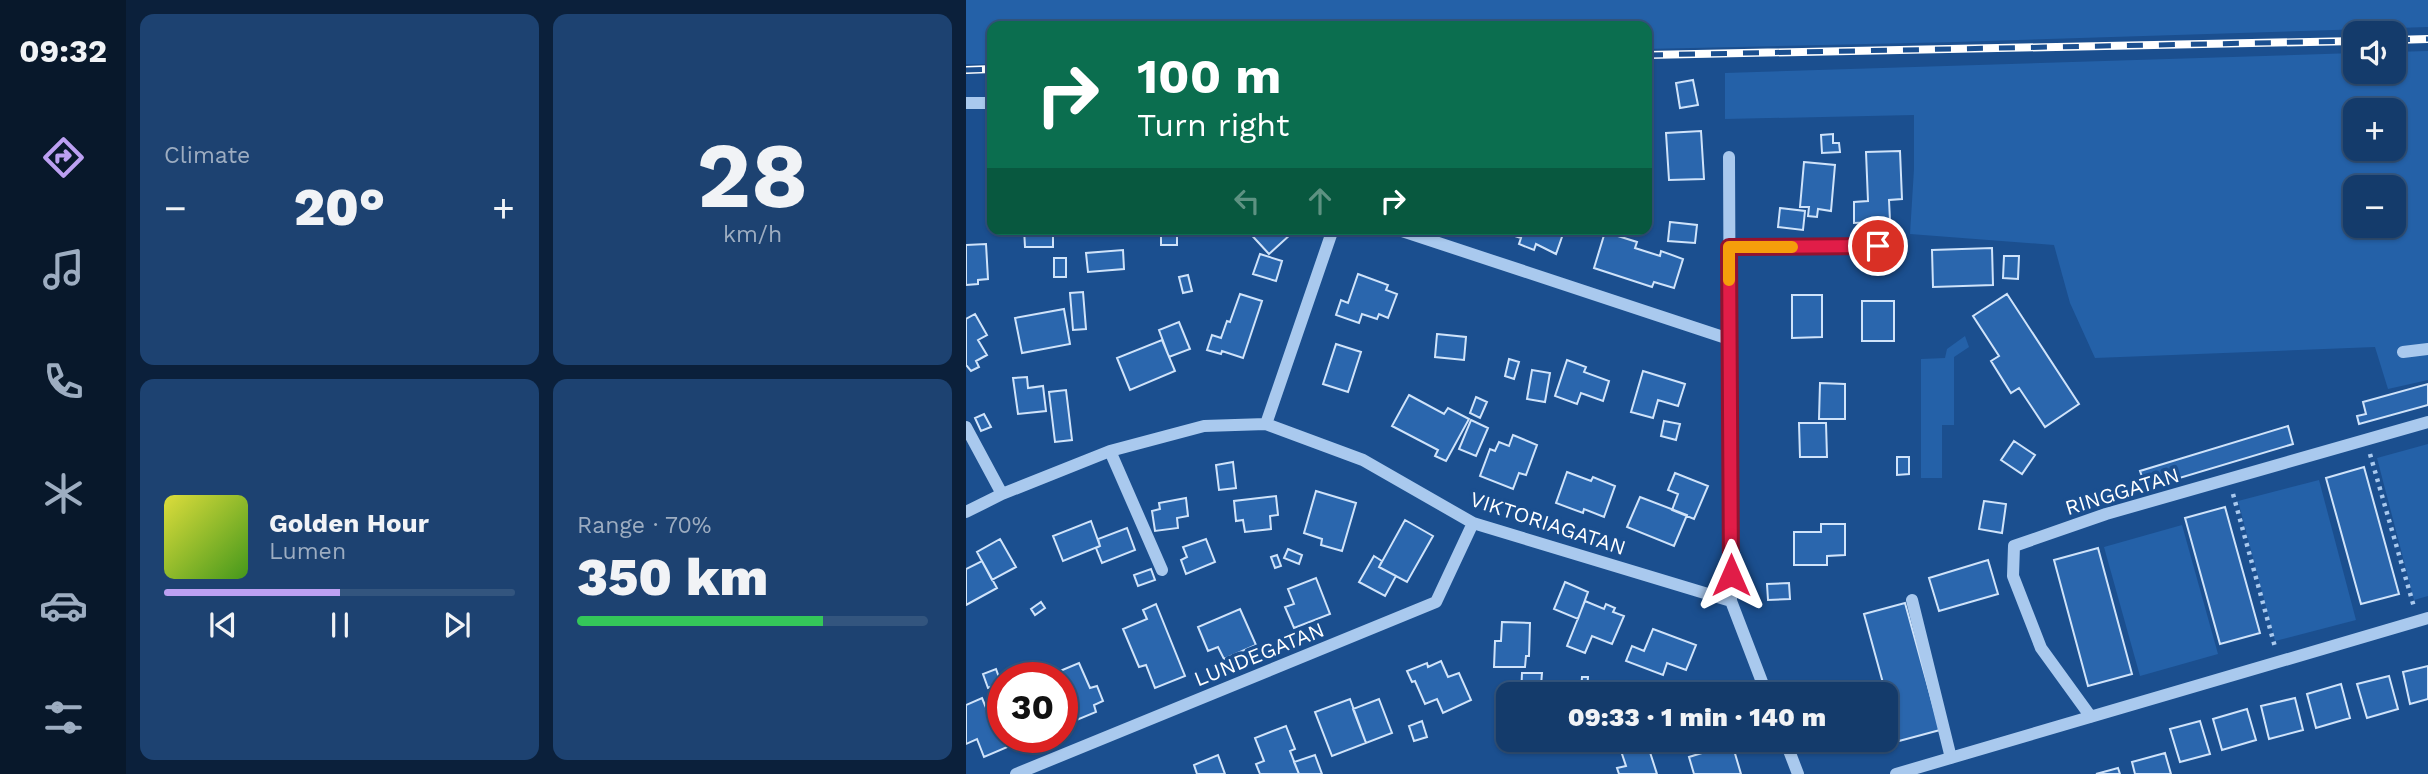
<!DOCTYPE html>
<meta charset="utf-8">
<style>
:root{--surface:#143b6b;--page:#1d4271;--text:#f1f3f6;--muted:#9dadc1;--line:#33557e;--accent:#bca0f2}
body{margin:0;font-family:"Work Sans",sans-serif;background:var(--page);color:var(--text);height:100vh;display:flex;flex-direction:column;font-size:26px;white-space:nowrap}
*{box-sizing:border-box;margin:0}
p{font-size:23px;color:var(--muted)}
.icon{flex:none;width:38px;height:38px;fill:none;stroke:currentColor;stroke-width:2;stroke-linecap:round;stroke-linejoin:round}
.map{position:relative;flex:1;overflow:hidden}
.details{display:flex;flex-direction:column;gap:14px;padding:14px;background:#0b203b;width:840px}
.details>*{flex:none}
.guide{position:absolute;left:21px;top:21px;width:665px;height:214px;border-radius:14px;box-shadow:0 2px 5px #0004,0 0 0 2px var(--line);background:#0b6e4f;color:#fff;overflow:hidden}
.controls{position:absolute;left:1377px;top:21px;display:grid;gap:14px}
.controls a{display:grid;place-items:center;width:63px;height:63px;border-radius:14px;background:var(--surface);box-shadow:0 2px 5px #0004,0 0 0 2px var(--line);font-size:35px}
.speed{position:absolute;left:21px;top:662px;display:flex;gap:14px;font-size:35px;font-weight:700;text-align:center}
.speed>*{display:grid;place-content:center;width:91px;height:91px;border-radius:50%;background:var(--surface);box-shadow:0 2px 5px #0004,0 0 0 2px var(--line);line-height:1}
.speed .limit{border:10px solid #d22;background:#fff;color:#111}
.pin{position:absolute;display:grid;place-items:center;width:60px;height:60px;color:#fff;margin:-30px;border:4px solid #fff;border-radius:50%;box-shadow:0 2px 7px #0007}
.me{position:absolute;width:77px;margin:-38px;rotate:0deg;stroke-linejoin:round;filter:drop-shadow(0 0 5px #0008)}
.turn{display:flex;align-items:center;gap:24px;height:147px;padding:0 35px;font-size:32px}
.turn .icon{width:91px;height:91px;stroke-width:2.5}
.turn b{display:block;font-size:49px;line-height:60px}
.lanes{display:flex;align-items:center;height:66px;padding:0 35px;background:#0003;justify-content:center;gap:35px;direction:ltr}
.lanes .off{opacity:.35}
.big{font-size:52px;font-weight:800;line-height:1.1}
.details .widget{flex:1;display:flex;flex-direction:column;justify-content:center;gap:10px;min-width:0;padding:0 24px;border-radius:14px;background:var(--page)}
.details .dial{align-items:center;gap:0}
.dial b{font-size:91px;line-height:1}
.song{display:flex;align-items:center;gap:21px}
.cover{width:84px;height:84px;border-radius:10px;background:linear-gradient(135deg,hsl(60 70% 55%),hsl(100 70% 35%))}
.played{height:7px;border-radius:4px;background:linear-gradient(90deg,var(--accent) 50%,var(--line) 50%)}
.keys{display:flex;justify-content:space-around;direction:ltr}
.heat{display:flex;justify-content:space-between;align-items:center;font-size:38px;direction:ltr}
.charge{height:10px;border-radius:5px;background:linear-gradient(90deg,#34c759 70%,var(--line) 0)}
.details .tiles{flex:1;display:grid;gap:14px;grid-template-columns:repeat(2,1fr)}
.trip{position:absolute;left:530px;top:682px;width:402px;height:70px;border-radius:14px;background:var(--surface);box-shadow:0 2px 5px #0004,0 0 0 2px var(--line);font-weight:800;line-height:70px;text-align:center}
main{display:flex;flex:1;min-height:0}
.menu{display:flex;flex-direction:column;width:126px;justify-content:space-around;align-items:center;background:#08182b;color:var(--muted)}
.menu .icon{width:49px;height:49px}
.menu .current{color:var(--accent)}
.menu b{font-size:32px;color:var(--text)}
.map>svg:first-child{display:block}
</style>
<main>
<nav class="menu">
<b>09:32</b>
<svg class="icon current" aria-label="directions" viewBox="0 0 24 24"><path d="M12 3l9 9-9 9-9-9zM9 14v-3h6M13 9l2 2-2 2"/></svg>
<svg class="icon" aria-label="music" viewBox="0 0 24 24"><path d="M9 18V5l10-2v13"/><circle cx="6" cy="18" r="3"/><circle cx="16" cy="16" r="3"/></svg>
<svg class="icon" aria-label="phone" viewBox="0 0 24 24"><path d="M5 4h4l2 5-3 2q2 4 5 5l2-3 5 2v4C11 20 4 13 5 4z"/></svg>
<svg class="icon" aria-label="climate" viewBox="0 0 24 24"><path d="M12 3v18M4 7l16 10M4 17L20 7"/></svg>
<svg class="icon" aria-label="car" viewBox="0 0 24 24"><path d="M5 17H2v-5l4-1 3-4h7l3 4 3 1v5h-3M9 17h6M6 11h13"/><circle cx="7" cy="17" r="2"/><circle cx="17" cy="17" r="2"/></svg>
<svg class="icon" aria-label="filters" viewBox="0 0 24 24"><path d="M4 7h16M4 17h16"/><circle cx="9" cy="7" r="2"/><circle cx="15" cy="17" r="2"/></svg>
</nav>
<section class="details">
<div class="tiles">
<div class="widget"><p>Climate</p>
<div class="heat"><a>−</a><b class="big">20°</b><a>+</a></div>
</div>
<div class="widget dial"><b>28</b><p>km/h</p></div>
<div class="widget">
<div class="song"><i class="cover"></i><div><b>Golden Hour</b><p>Lumen</p></div></div>
<div class="played"></div>
<div class="keys"><svg class="icon" aria-label="previous" viewBox="0 0 24 24"><path d="M18 5L8 12l10 7zM5 5v14"/></svg><svg class="icon" aria-label="pause" viewBox="0 0 24 24"><path d="M8 5v14M16 5v14"/></svg><svg class="icon" aria-label="next" viewBox="0 0 24 24"><path d="M6 5l10 7-10 7zM19 5v14"/></svg></div>
</div>
<div class="widget"><p>Range · 70%</p><b class="big">350 km</b><div class="charge"></div></div>
</div>
</section>
<div class="map">
<svg width="1462" height="774" viewBox="0 0 1462 774">
<rect width="100%" height="100%" fill="#1b4f8f"/>
<path fill="#2461a8" fill-rule="evenodd" d="M0,0H1462V27L990,42L681,49V26H26V64H0Z
M1462,51V380L1422,389L1409,347L1129,358L1104,303L1088,245L944,234L948,169V115L759,119V73L1389,53L1390,72H1428V52ZM1390,110H1428V149H1390ZM1390,187H1428V226H1390Z
M999,336L1003,347L988,357V425H976V478H955V359L979,358L981,349Z
M1462,444V596L1448,600L1411,458Z
M1353,480L1390,620L1309,641L1272,501Z
M1216,525L1252,654L1174,676L1138,547Z"/>
<path fill="#2a66ad" stroke="#cfe3fa" stroke-width="2" d="M727,80L732,105L714,108L710,83Z
M735,131L738,179L703,180L700,133Z
M867,134V143H873L874,152L856,153L855,135Z
M934,151L936,199L923,200L924,221L888,223V202L902,201L900,152Z
M838,162L869,165L865,211L852,209L851,217L842,216L843,207H834Z
M814,208L839,211L837,230L812,227Z
M704,222L731,225L729,243L702,241Z
M58,229H87V247H59Z
M195,229H211V245H195Z
M280,229H320L325,234L303,254Z
M548,229H588L597,234L590,254L570,244L568,250L553,244L555,238L546,235Z
M639,232L671,242L669,248L694,256L695,251L717,259L708,288L688,282L686,287L628,268Z
M20,244L22,279L12,280V284L0,285V245Z
M1026,248L1027,285L967,287L966,250Z
M157,250L158,269L122,272L120,253Z
M294,254L316,261L310,281L287,274Z
M1038,256H1053L1052,279L1037,278Z
M88,258H100V277H88Z
M392,274L422,285L420,290L431,294L422,318L413,314L411,319L396,314L393,323L370,315L375,300L382,303Z
M222,275L226,291L217,293L213,277Z
M117,292L120,329L107,330L104,293Z
M274,294L296,301L277,358L256,351L255,354L241,350L246,335L255,338L261,321L264,322Z
M1041,294L1113,404L1079,427L1053,388L1045,393L1025,361L1033,356L1007,316Z
M826,295H856V337L826,338Z
M896,301H928V341H896Z
M98,309L104,344L56,353L49,318Z
M9,314L21,335L12,340L21,355L10,361L13,367L5,371L0,365V319Z
M213,322L224,349L203,357L193,330Z
M471,334L500,337L498,360L469,357Z
M196,340L209,371L164,390L151,358Z
M370,344L395,352L382,392L357,384Z
M543,359L553,362L548,379L539,376Z
M601,360L620,367L618,372L643,381L637,401L615,393L611,404L589,396Z
M566,370L584,373L579,402L561,399Z
M677,371L719,384L712,406L692,400L687,418L665,412Z
M61,377L62,388L77,386L80,411L52,414L47,378Z
M854,383L879,384V419H853Z
M1462,384V405L1393,424L1391,416L1400,414L1397,402Z
M100,390L106,440L89,442L83,392Z
M443,395L478,414L482,408L503,419L480,461L469,456L472,450L426,426Z
M510,397L521,402L514,418L504,413Z
M18,414L25,427L15,431L9,418Z
M505,420L522,428L510,456L493,449Z
M698,421L714,424L710,440L695,436Z
M833,423H860L861,457H834Z
M1322,426L1327,444L1180,488L1174,471Z
M547,435L571,445L560,475L553,473L547,489L514,476L524,449L529,451L533,442L543,446Z
M1048,441L1069,455L1056,474L1035,460Z
M931,457H943V474L931,475Z
M267,462L270,488L253,490L250,465Z
M1398,467L1433,594L1395,604L1360,478Z
M601,472L625,481L627,477L649,486L638,517L618,509L617,513L590,503Z
M709,473L742,486L728,519L706,510L712,494L702,490Z
M350,491L390,503L376,551L355,545L356,539L338,533Z
M310,496L312,515L304,516L305,529L279,532L277,520L270,521L268,501Z
M674,497L721,515L708,546L661,527Z
M220,498L222,516L211,518L212,528L189,531L186,511L194,509L193,503Z
M1018,501L1040,504L1036,533L1013,529Z
M1259,507L1294,633L1254,644L1219,518Z
M439,520L467,536L441,582L413,567Z
M125,521L134,546L97,561L87,536Z
M855,524H879V555L861,556V565H828V532H855Z
M161,528L169,550L136,563L130,548L134,546L132,539Z
M34,539L50,567L26,580L11,552Z
M240,539L249,562L220,574L215,560L221,557L217,547Z
M1132,548L1166,674L1122,686L1088,560Z
M322,549L336,555L333,564L318,558Z
M311,555L315,566L309,568L305,557Z
M408,556L416,561L413,567L430,576L419,596L393,582Z
M1022,560L1032,594L973,611L963,578Z
M16,561L31,588L0,605V569Z
M185,569L189,580L172,586L168,575Z
M350,578L364,614L328,628L319,607L328,604L322,589Z
M599,582L622,592L612,619L588,609Z
M823,583L824,599L802,600L801,584Z
M619,601L638,609L640,604L649,608L647,612L658,616L646,644L626,636L619,653L601,646Z
M75,602L79,608L69,615L65,609Z
M939,603L974,730L933,741L898,614Z
M190,604L219,676L189,688L180,665L173,667L157,629L181,619L177,610Z
M274,609L290,645L258,659L252,647L242,651L232,627Z
M536,622L564,623L563,656H560L559,667H528L529,641H535Z
M687,629L730,645L720,670L701,663L697,675L660,661L666,646L678,651Z
M475,661L482,677L493,673L505,700L477,713L471,699L459,704L449,681L446,682L441,671L461,663L462,667Z
M113,663L124,688L131,686L137,701L128,705L130,712L101,724L96,711V677L82,676Z
M1462,666V699L1444,704L1437,672Z
M30,669L35,683L22,688L17,674Z
M556,673H576L575,685H590L589,695H555Z
M1423,676L1432,709L1401,718L1391,684Z
M616,677H622L621,690H615Z
M764,682L768,695H743L741,690Z
M1375,684L1384,718L1350,728L1341,694Z
M16,698L23,715L32,712L37,724V737H42L46,745L18,757L11,739L0,744V705Z
M1329,698L1337,730L1303,739L1295,706Z
M384,699L400,743L366,756L349,712Z
M413,699L426,733L400,743L387,709Z
M1281,709L1290,740L1256,750L1247,719Z
M456,721L461,737L448,741L443,726Z
M1234,721L1244,754L1214,762L1204,729Z
M320,726L329,749L324,751L333,774H294L290,764L298,761L289,738Z
M747,740H765L775,774H728L723,757L749,749Z
M681,743L691,774H653L651,768L660,766L655,751Z
M1199,753L1205,774H1169L1166,762Z
M252,755L259,774H231L228,765Z
M349,755L356,774H333L328,762Z
M1152,768L1154,774H1130Z"/>
<g fill="none" stroke-linecap="round" stroke-linejoin="round">
<path stroke="#a9c9ee" stroke-width="4.5" stroke-dasharray="3.5 5" stroke-linecap="butt" d="M1404,454L1448,607
M1267,494L1309,647"/>
<path stroke="#a9c9ee" stroke-width="12" d="M0,103H26
M763,157L765,601L801,695
M430,229L763,339
M763,247L912,246
M1437,352L1462,349
M300,424L367,229
M0,427L36,494
M144,451L196,570
M0,512L36,494L144,451L238,426L300,424L397,460L507,523L765,601
M946,600L985,758
M1125,717L1075,648L1047,576L1048,546L1140,514L1462,422
M819,740L832,774
M50,774L470,602L507,523
M930,774L1462,618"/>
<defs>
<path id="rail" d="M1428,40L1462,39
M681,55L1390,41
M0,70L26,69"/>
</defs>
<use href="#rail" stroke="#fff" stroke-width="8"/>
<use href="#rail" stroke="#1b4f8f" stroke-width="5" stroke-dasharray="16" stroke-linecap="butt"/>
</g>
<g fill="none" stroke-linecap="round" stroke-linejoin="round">
<defs>
<path id="route" d="M765,575L763,247L912,246"/>
</defs>
<use href="#route" stroke="#92132f" stroke-width="18"/>
<use href="#route" stroke="#e11d48" stroke-width="12"/>
<path stroke="#f59e0b" stroke-width="12" d="M763,280V247H826"/>
</g>
<g text-anchor="middle" dominant-baseline="central" stroke-width="7" stroke-linejoin="round" paint-order="stroke">
<g font-size="21" fill="#fff" stroke="#1b4f8f">
<text transform="translate(1156 491) rotate(-17)">RINGGATAN</text>
<text transform="translate(582 523) rotate(18)">VIKTORIAGATAN</text>
<text transform="translate(293 654) rotate(-22)">LUNDEGATAN</text>
</g>
</g>
</svg>
<div class="controls">
<a><svg class="icon" aria-label="sound" viewBox="0 0 24 24"><path d="M4 9h4l5-4v14l-5-4H4zM17 9q2 3 0 6"/></svg></a>
<a>+</a>
<a>−</a>
</div>
<div class="speed"><div class="limit">30</div></div>
<div class="pin" style="left:912px;top:246px;background:#d93025"><svg class="icon" aria-label="arrive" viewBox="0 0 24 24"><path d="M6 21V4h12l-3 4 3 4H6"/></svg></div>
<svg class="me" style="left:765px;top:575px" viewBox="-20 -20 40 40"><path d="M0-17L14 15 0 8-14 15z" fill="#e11d48" stroke="#fff" stroke-width="4"/></svg>
<div class="trip">09:33 · 1 min · 140 m</div>
<div class="guide">
<div class="turn"><svg class="icon" aria-label="right" viewBox="0 0 24 24"><path d="M7 20v-9h11M14 6l5 5-5 5"/></svg><div><b>100 m</b>Turn right</div></div>
<div class="lanes"><svg class="icon off" aria-label="left" viewBox="0 0 24 24"><path d="M17 20v-9H6M10 6l-5 5 5 5"/></svg><svg class="icon off" aria-label="ahead" viewBox="0 0 24 24"><path d="M12 20V5M6 11l6-6 6 6"/></svg><svg class="icon" aria-label="right" viewBox="0 0 24 24"><path d="M7 20v-9h11M14 6l5 5-5 5"/></svg></div>
</div>
</div>
</main>
